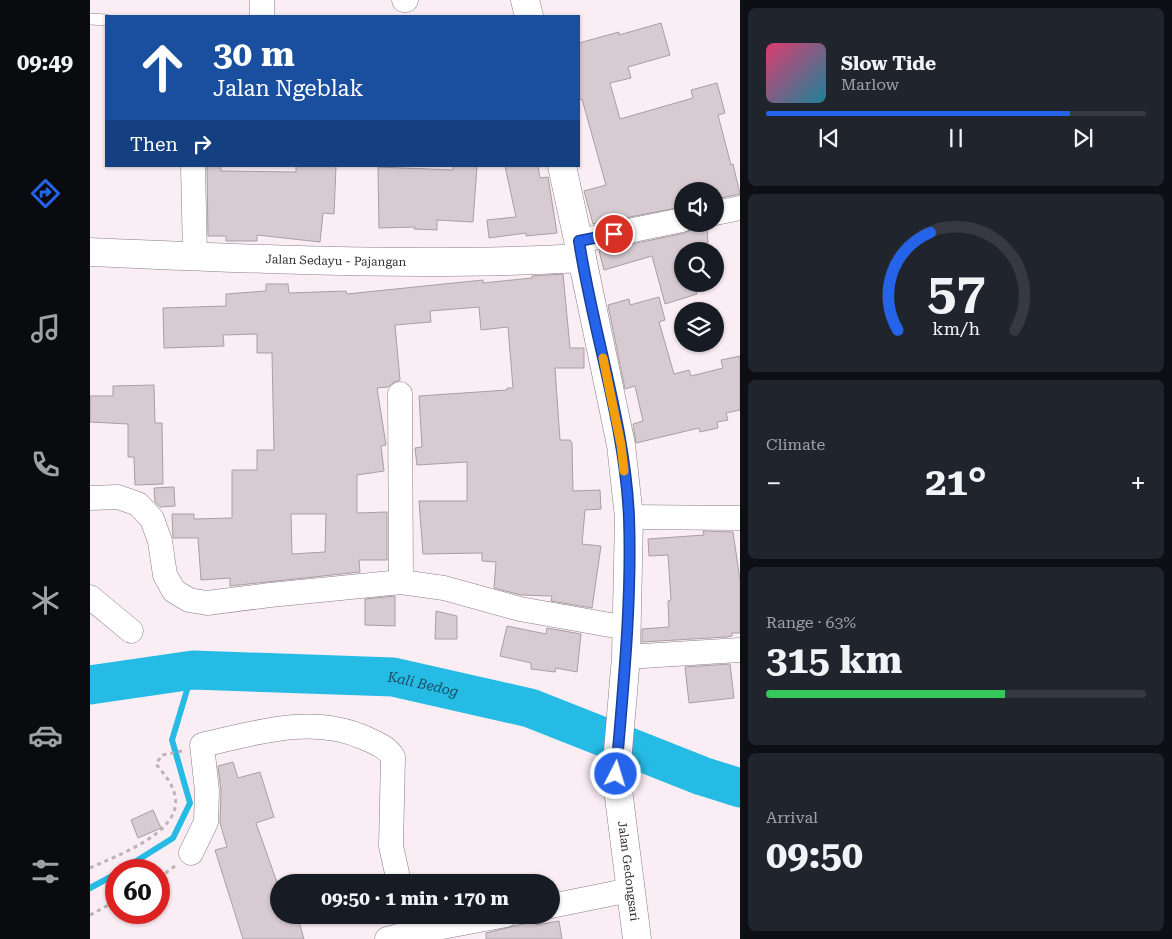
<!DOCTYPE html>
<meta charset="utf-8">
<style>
:root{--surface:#171b24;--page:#20242c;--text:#f1f3f6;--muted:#9ea1a6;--line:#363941;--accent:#2563eb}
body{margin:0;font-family:"Roboto Serif",serif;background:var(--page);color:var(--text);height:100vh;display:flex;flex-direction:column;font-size:19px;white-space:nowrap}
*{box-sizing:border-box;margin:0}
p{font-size:16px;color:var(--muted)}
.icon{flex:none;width:28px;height:28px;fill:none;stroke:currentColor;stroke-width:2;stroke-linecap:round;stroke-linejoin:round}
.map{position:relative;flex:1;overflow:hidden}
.sheet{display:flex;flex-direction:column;gap:8px;padding:8px;background:#0d0f14;width:432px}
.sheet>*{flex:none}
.guide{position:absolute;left:15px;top:15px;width:475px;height:152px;border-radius:0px;box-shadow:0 1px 4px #0004;background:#1a4fa0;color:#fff;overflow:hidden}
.fabs{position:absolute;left:584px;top:182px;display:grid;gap:10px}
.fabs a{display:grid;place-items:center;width:50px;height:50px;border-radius:50%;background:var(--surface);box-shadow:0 1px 4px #0004;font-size:25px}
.speed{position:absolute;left:15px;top:859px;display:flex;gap:10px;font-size:25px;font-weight:700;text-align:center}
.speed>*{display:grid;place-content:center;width:65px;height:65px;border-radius:50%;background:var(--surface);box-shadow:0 1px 4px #0004;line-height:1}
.speed .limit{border:8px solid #d22;background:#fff;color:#111}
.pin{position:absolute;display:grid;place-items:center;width:42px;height:42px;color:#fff;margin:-21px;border:2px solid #fff;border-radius:50%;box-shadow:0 1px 5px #0007}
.me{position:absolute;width:55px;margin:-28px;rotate:5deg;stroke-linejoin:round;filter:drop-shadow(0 0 4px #0008)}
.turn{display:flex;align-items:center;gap:18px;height:105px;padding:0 25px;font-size:22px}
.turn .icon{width:65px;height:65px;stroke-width:2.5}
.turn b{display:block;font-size:35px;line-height:42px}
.then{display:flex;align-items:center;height:48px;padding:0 25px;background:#0003;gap:10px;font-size:19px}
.big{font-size:38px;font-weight:700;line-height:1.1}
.sheet .card{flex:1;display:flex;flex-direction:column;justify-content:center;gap:8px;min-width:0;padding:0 18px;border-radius:8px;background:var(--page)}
.sheet .dial{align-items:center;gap:0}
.dial svg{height:130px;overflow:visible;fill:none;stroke:var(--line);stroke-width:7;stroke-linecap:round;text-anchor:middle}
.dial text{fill:var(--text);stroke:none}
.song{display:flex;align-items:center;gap:15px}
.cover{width:60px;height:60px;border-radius:8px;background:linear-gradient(135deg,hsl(340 70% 55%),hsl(190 70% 35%))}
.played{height:5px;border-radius:2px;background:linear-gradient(90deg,var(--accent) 80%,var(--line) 80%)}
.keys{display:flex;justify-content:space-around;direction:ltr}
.heat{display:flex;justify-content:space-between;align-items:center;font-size:28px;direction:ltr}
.charge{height:8px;border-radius:4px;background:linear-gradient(90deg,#34c759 63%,var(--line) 0)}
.trip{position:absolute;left:180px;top:874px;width:290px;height:50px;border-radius:25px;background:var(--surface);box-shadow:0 1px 4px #0004;font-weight:700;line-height:50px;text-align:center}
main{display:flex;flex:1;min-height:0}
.tabs{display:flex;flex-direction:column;width:90px;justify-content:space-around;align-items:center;background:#090b0e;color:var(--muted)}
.tabs .icon{width:35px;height:35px}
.tabs .on{color:var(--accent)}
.tabs b{font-size:22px;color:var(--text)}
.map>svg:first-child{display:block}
</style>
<main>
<nav class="tabs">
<b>09:49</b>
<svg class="icon on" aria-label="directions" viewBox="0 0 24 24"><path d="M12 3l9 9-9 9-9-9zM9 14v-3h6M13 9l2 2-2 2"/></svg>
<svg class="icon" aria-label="music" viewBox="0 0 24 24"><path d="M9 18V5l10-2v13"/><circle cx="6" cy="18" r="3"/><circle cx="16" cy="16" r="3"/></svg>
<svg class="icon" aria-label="phone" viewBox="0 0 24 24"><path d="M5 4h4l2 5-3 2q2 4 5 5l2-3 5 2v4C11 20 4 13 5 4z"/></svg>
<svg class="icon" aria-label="climate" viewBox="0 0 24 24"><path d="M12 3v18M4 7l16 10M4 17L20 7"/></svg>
<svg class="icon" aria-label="car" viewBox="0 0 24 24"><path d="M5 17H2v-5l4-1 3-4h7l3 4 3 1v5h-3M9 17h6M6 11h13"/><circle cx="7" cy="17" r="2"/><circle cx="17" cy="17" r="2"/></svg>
<svg class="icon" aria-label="filters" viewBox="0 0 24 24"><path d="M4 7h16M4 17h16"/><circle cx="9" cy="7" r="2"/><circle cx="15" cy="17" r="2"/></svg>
</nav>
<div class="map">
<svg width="650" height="939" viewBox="0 0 650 939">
<rect width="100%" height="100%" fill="#faedf4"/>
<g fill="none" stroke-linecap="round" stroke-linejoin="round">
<path stroke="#25bbe4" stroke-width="6" d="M32,870L83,838L100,803L82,740L103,670
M0,888L26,874"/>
<path stroke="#25bbe4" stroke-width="39" id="s1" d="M0,685L103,670L303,677L440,708L612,776L650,788"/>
</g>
<path fill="#d7cbd1" stroke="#a99ea4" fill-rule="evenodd" d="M571,23L580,55L538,67L541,78L520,83L530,119L603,98L601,90L627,83L635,113L628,115L641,165L643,164L650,194L625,199V191H592V207L503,224L494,191L516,185L492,99L489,100V43L529,32V35Z
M117,166H131V171L206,172V166H246L244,214L233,213L230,242L167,235V241H136V236H118Z
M363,166H387L383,222L347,220V230L324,229L325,227L289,228L288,167L363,170Z
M415,166H448L450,178L458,177L467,233L436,236V233L399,238L397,220L426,217Z
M605,224H617L618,243H606L608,251H592V284H604L607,294L575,304L562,256L514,270L509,251L595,233L601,230Z
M473,274L480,348H494V368H465L470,440H480L482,443L483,491L510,490L511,509L495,510L492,544L511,546L502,608L461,601L462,596L431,595L404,588L406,562L392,561V553L333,554L329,501H377V462L327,465L325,448L332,447L329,396L417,390V388H423L418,327L391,330L389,307L340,311L341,322L305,325L310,380L304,382L298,387L287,388L296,445L291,446L294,471L267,475V513L297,512V560H269L270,572L140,586V578L111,580L108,538H83L82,514H104V519L142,518V470H167V450H184L182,353H167V334L133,335L134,346L74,348L73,308L136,306V294L176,291V284H198L199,293L256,291L257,294L393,280V283L442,278V276ZM201,514H236L235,552L202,554Z
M569,297L575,320L569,322L584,374L599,370L601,376L633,368L631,360L650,356V410L636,413L638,420L627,422L628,428L610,432L609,428L546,443L543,424L553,421L545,386L535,389L518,305L539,299L540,305Z
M64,385L65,423H72L73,484L45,485L44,457H38V424L0,422V396H23V386Z
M84,487L85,506L70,507L65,502L64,488Z
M613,531L643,532L650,580V633H642V636L636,637L552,642V629L579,627L578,601L581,600L578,555L559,556L558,539L614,535Z
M305,596V626L275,625V599Z
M346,611L367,616V639H345Z
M417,626L456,634L457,628L491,634L487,672L466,668L465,672L441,669V663L410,656Z
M640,664L644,698L599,703L595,667Z
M143,762L148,778L170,772L184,817L166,823L189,888V915H207L214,939H153L125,850L137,847L130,823L131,791L128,766Z
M63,810L71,828L48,838L41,820Z
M445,921L446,925L469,921L472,939H396V933Z"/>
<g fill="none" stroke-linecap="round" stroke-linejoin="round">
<defs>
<path id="service" d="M0,19L16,20"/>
<path id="minor" d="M314,0H316
M172,16V0
M103,166L105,256
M625,213L650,208
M489,241L592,220
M310,394L311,582
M0,498L28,497L48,504L62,519L70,541L75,575L84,591L99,600L117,603L180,595L311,582L354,588L430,609L537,628
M539,517L650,518
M0,597L41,631
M536,657L650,650
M101,853L116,822L117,791L112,745C165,733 222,714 275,738C286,743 297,747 303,757L301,846L309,882
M461,906L540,890
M316,915L320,933L416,915
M297,939L320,933"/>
<path id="secondary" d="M435,0L439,16
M472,166L492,258"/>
<g id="primary">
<path id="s2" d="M0,252C164,259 328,267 492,258L531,445L539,517L536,657L526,774L547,939"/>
</g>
</defs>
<use href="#service" stroke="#897e84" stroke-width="12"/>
<use href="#minor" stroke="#897e84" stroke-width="25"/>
<use href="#secondary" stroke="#897e84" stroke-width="29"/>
<use href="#primary" stroke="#897e84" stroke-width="29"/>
<path stroke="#bcb2b8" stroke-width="3" stroke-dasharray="4 4" stroke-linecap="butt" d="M0,868C25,856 93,833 85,796C83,784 74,774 66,764L72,755L92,751
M69,878L85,866
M0,915L26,901"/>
<use href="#service" stroke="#fff" stroke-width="11"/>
<use href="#minor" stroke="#fff" stroke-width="24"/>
<use href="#secondary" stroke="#fff" stroke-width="28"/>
<use href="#primary" stroke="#fff" stroke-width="28"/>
</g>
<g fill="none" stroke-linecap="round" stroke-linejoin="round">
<defs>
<path id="route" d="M524,234L489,241C503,333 535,424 539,517C542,603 533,689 526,774"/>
</defs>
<use href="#route" stroke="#184099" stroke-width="12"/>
<use href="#route" stroke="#2563eb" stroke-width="9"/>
<path stroke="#f59e0b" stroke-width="9" d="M513,358L531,445L534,471"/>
</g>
<g text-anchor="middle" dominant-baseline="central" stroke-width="5" stroke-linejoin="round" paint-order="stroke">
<g font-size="12" fill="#332e31" stroke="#faedf4">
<text stroke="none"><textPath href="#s2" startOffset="246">Jalan Sedayu - Pajangan</textPath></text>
<text stroke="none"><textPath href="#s2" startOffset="1111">Jalan Gedongsari</textPath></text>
</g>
<g font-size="14" font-style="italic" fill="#185062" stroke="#faedf4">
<text stroke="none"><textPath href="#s1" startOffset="335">Kali Bedog</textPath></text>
</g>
</g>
</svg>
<div class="fabs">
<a><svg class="icon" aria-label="sound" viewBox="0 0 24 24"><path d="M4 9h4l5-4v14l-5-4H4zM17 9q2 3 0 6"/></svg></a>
<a><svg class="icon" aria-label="search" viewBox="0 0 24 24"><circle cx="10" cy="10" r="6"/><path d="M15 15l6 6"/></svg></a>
<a><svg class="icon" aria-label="layers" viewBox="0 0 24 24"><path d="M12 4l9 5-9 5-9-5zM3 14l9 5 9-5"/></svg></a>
</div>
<div class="speed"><div class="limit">60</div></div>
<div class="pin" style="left:524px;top:234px;background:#d93025"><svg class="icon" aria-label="arrive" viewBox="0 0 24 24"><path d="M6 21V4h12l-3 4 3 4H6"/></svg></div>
<svg class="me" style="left:526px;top:774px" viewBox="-20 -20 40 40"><circle r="17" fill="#2563eb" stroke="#fff" stroke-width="3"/><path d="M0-11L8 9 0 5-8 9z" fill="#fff"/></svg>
<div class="trip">09:50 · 1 min · 170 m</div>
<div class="guide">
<div class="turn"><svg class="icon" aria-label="ahead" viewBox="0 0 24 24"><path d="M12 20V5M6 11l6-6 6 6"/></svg><div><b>30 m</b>Jalan Ngeblak</div></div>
<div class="then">Then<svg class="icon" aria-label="right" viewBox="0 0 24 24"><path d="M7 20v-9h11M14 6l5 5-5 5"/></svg></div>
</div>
</div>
<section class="sheet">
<div class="card">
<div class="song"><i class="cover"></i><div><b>Slow Tide</b><p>Marlow</p></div></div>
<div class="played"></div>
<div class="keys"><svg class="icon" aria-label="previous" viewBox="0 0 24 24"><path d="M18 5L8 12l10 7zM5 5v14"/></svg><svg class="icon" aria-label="pause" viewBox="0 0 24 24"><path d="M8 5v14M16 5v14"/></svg><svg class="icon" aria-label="next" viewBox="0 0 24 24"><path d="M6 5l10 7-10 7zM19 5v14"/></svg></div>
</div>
<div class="card dial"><svg viewBox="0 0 100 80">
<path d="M14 69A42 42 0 1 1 86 69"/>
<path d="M14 69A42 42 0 0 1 34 9" stroke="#2563eb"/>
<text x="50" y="56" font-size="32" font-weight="700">57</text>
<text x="50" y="72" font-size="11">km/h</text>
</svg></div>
<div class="card"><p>Climate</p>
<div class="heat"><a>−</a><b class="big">21°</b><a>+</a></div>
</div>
<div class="card"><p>Range · 63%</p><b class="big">315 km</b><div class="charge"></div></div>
<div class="card"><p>Arrival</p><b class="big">09:50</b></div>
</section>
</main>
